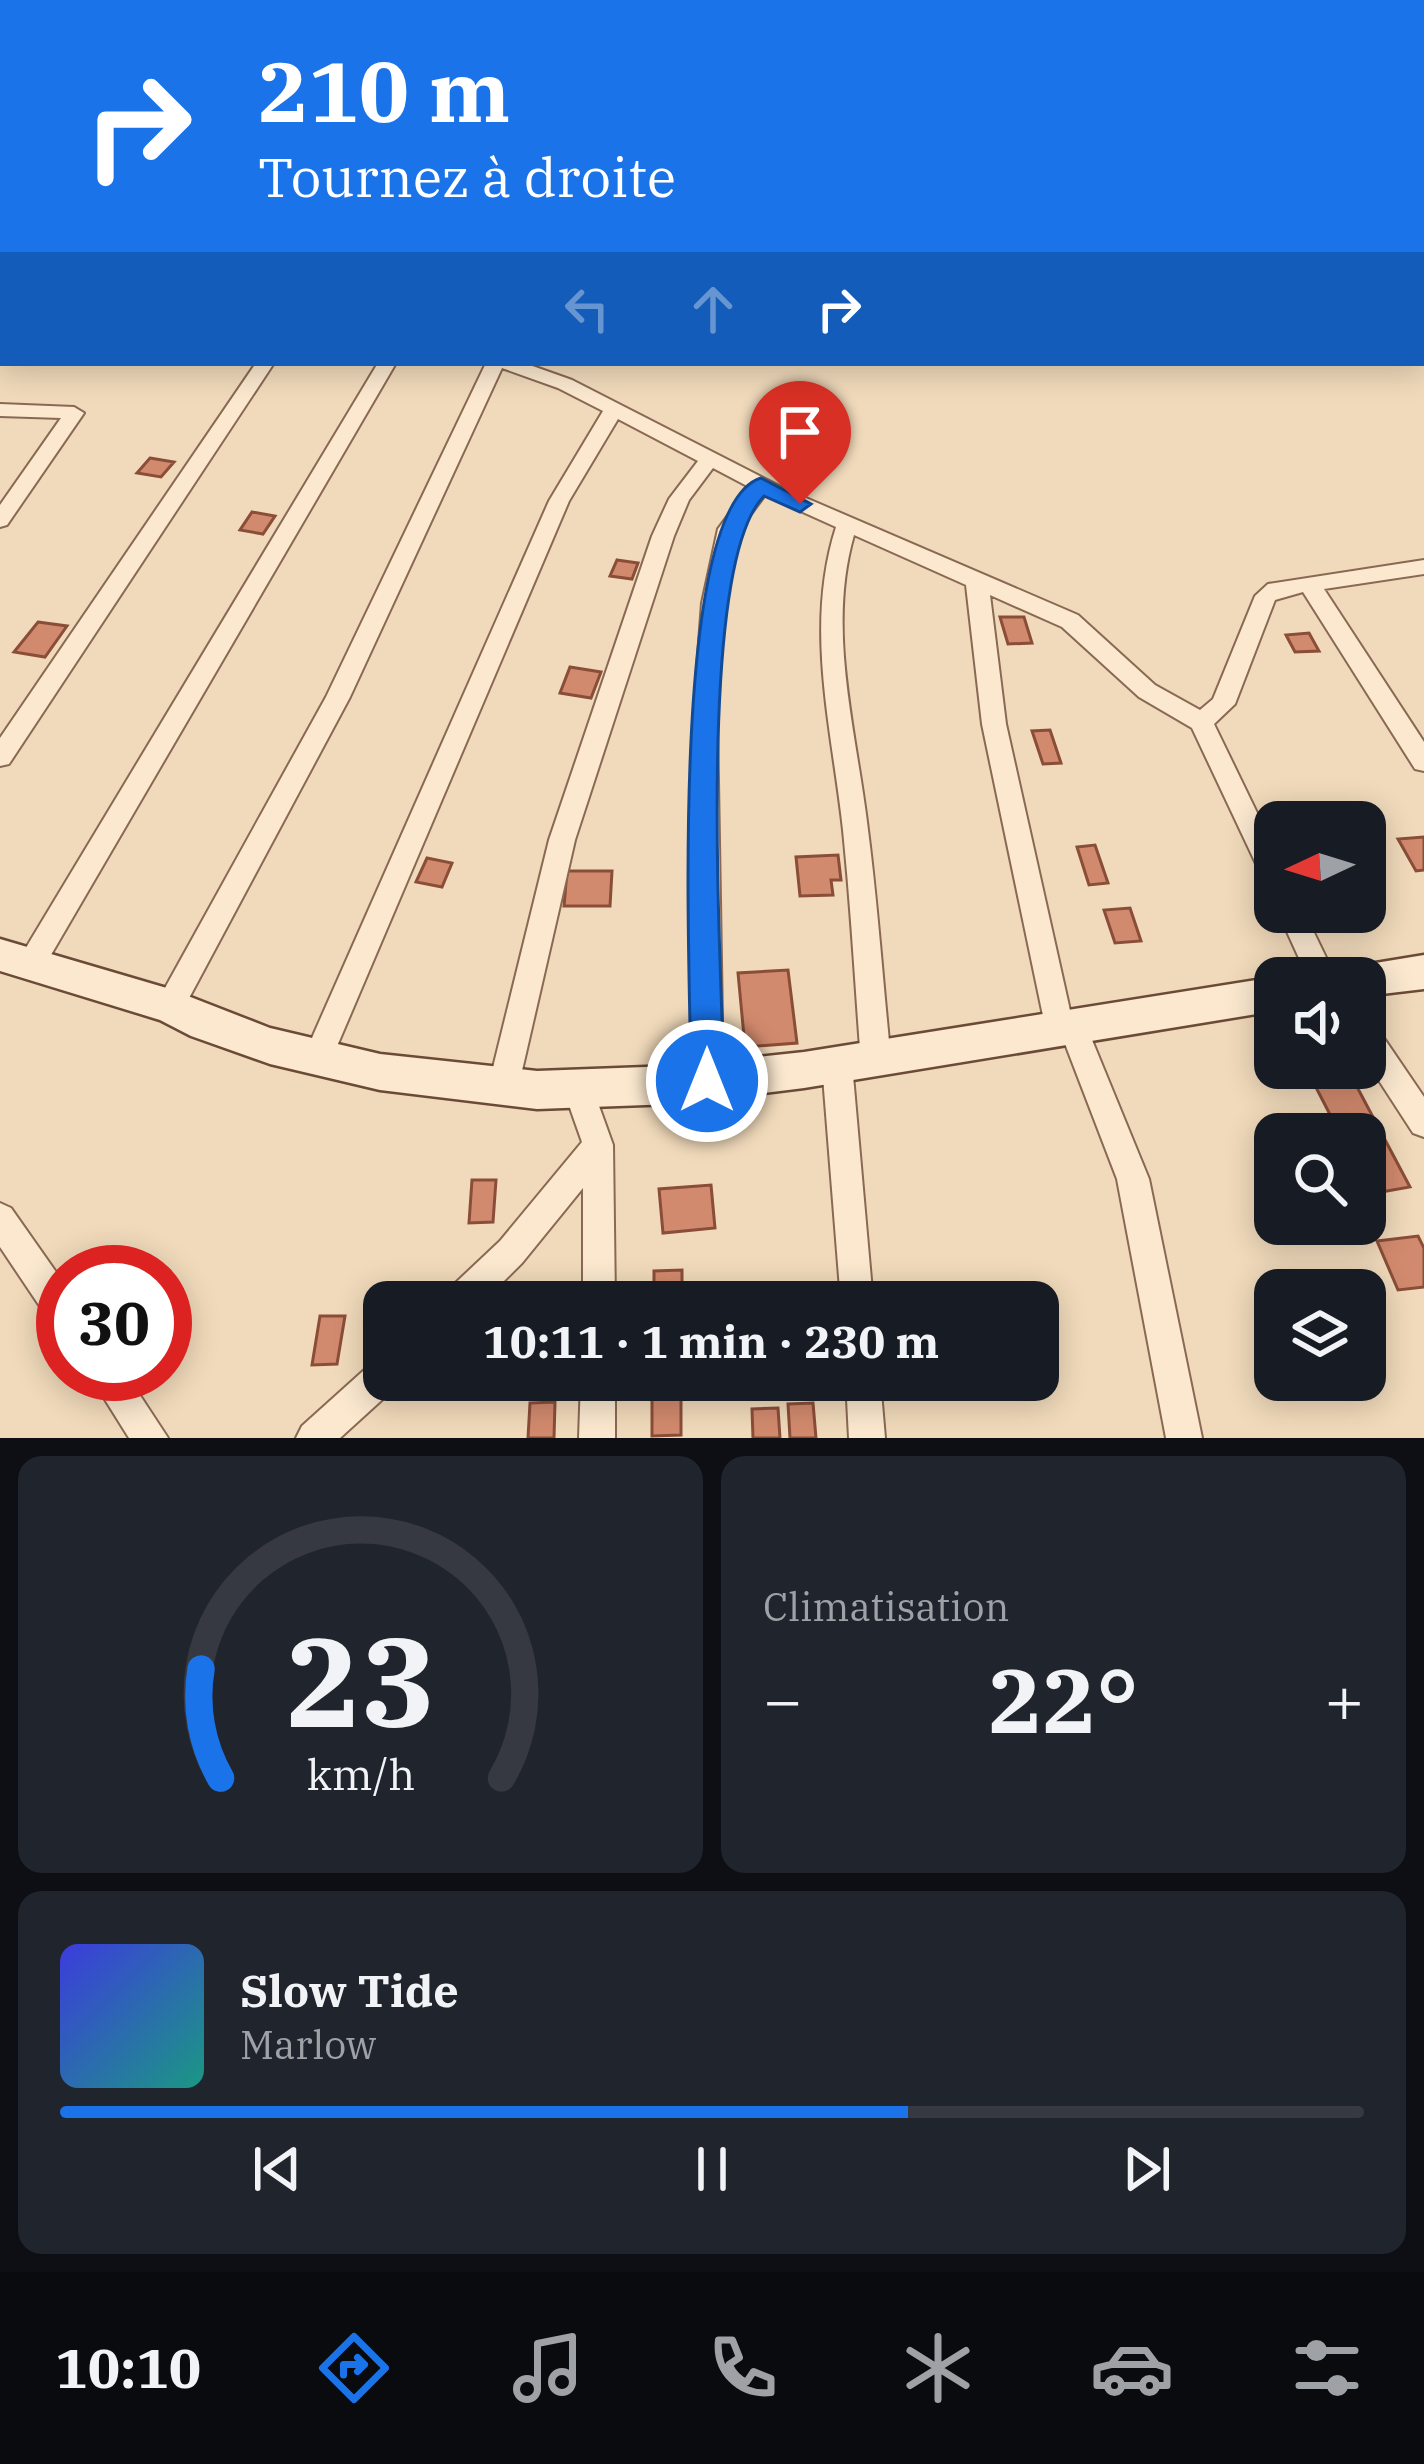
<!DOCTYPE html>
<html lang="fr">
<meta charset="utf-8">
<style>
:root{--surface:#171b24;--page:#20242c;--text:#f1f3f6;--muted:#9ea1a6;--line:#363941;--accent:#1a73e8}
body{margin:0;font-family:"IBM Plex Serif",serif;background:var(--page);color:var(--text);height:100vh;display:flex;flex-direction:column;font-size:45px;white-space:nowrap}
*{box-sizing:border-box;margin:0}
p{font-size:39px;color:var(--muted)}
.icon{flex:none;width:66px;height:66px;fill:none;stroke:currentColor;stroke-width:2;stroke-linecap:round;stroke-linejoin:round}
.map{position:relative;height:1438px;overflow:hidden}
.panel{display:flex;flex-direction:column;gap:18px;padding:18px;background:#0d0f14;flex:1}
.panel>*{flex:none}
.hud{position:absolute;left:0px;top:0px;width:1425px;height:366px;box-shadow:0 6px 30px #0003;background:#1a73e8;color:#fff;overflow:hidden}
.needle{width:78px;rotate:266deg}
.controls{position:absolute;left:1254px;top:801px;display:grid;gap:24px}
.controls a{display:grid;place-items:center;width:132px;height:132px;border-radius:24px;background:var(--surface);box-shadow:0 6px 30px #0003;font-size:60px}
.speed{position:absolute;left:36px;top:1245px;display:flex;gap:24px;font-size:60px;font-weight:700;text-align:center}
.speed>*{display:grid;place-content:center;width:156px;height:156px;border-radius:50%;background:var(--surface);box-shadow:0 6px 30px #0003;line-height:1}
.speed .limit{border:18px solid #d22;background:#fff;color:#111}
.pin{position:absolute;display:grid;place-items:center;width:102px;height:102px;color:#fff;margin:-123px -51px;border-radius:50% 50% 50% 0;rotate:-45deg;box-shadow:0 0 12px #0007}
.pin .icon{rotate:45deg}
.me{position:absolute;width:132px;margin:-66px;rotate:0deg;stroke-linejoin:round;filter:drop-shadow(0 0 9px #0008)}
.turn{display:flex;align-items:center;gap:42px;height:252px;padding:0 60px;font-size:54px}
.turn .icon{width:156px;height:156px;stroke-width:2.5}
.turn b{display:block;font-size:84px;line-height:102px}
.lanes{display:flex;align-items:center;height:114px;padding:0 60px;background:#0003;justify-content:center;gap:60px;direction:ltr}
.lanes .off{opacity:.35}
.big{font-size:90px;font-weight:700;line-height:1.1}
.panel .tile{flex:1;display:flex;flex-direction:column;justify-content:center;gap:18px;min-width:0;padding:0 42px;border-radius:24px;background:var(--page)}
.panel .dial{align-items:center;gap:0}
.dial svg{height:312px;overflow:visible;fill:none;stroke:var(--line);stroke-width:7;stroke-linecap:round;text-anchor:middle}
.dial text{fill:var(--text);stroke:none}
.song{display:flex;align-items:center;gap:36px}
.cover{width:144px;height:144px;border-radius:18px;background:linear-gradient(135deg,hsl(240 70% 55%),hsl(170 70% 35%))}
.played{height:12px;border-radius:6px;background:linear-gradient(90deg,var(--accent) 65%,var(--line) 65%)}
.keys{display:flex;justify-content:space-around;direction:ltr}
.heat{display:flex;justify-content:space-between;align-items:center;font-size:66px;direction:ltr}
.panel .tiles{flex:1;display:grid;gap:18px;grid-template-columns:1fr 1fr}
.tile:last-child{grid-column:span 2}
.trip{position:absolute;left:363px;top:1281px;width:696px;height:120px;border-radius:24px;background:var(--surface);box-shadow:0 6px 30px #0003;font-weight:700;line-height:120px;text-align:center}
.menu{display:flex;height:192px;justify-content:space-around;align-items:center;background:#090b0e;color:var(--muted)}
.menu .icon{width:84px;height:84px}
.menu .selected{color:var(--accent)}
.menu b{font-size:54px;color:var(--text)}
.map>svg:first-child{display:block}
</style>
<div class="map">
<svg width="1424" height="1438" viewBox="0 0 1424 1438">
<rect width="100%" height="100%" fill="#f1dabb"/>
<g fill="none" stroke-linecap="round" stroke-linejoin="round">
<path stroke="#678f80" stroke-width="4.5" d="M230,0L236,3"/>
</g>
<path fill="#d28a6e" stroke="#8a4e38" stroke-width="3" d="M150,458L174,462L161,477L137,473Z
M252,512L275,516L263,534L240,530Z
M617,560L638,563L632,579L610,576Z
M1000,617H1024L1032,643L1008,644Z
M38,622L67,626L45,657L14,652Z
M1309,633L1319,651L1295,652L1286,635Z
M570,667L601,672L591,698L560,693Z
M1050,730L1061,763L1043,764L1032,731Z
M1424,837V870L1416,871L1398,839Z
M1095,845L1108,883L1089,885L1077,847Z
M838,855L841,880H831L833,895L800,896L796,857Z
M427,858L452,863L442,887L416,882Z
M567,871H612L610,906H564Z
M1130,908L1141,941L1115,943L1104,910Z
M788,970L797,1043L745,1047L738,973Z
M1306,1068H1347L1410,1187L1370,1194L1365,1183V1134H1340Z
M472,1180H496L493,1222L469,1223Z
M711,1185L715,1228L663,1233L659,1189Z
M1418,1236L1424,1248V1287L1398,1290L1377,1241Z
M682,1270V1302H654V1271Z
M320,1316H345L337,1364L312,1365Z
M652,1380H681V1435L652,1436Z
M919,1380H944L946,1392L920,1393Z
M555,1402L554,1438H528L530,1403Z
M813,1403L816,1438H790L788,1404Z
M778,1408L780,1438H753L752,1409Z"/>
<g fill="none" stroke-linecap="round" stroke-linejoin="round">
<defs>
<path id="street" d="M1247,0H1282L1284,3H1249Z
M1304,0H1316L1317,3H1305Z
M1422,4H1424V12H1422Z
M256,363H274L9,764L0,766V738Z
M378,363H396L41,972L31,976L21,972L17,964L21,956Z
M486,363H524L572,380L785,489L1078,615L1155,685L1200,710L1213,699L1255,596L1268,584L1424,560V574L1324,589L1424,742V771L1415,769L1303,592L1275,600L1235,704L1214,724L1275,850V888L1266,885L1192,728L1139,697L1062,627L990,595L1006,724L1071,1015L1083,1018L1149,1179L1202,1438H1166L1117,1179L1064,1041L1050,1039L1046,1030L982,724L966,585L854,535C826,631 857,734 868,830C878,907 883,984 891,1061L886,1070L876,1074L866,1070L861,1061C855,984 851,907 843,830C832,729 804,627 836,527L765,495L739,530L724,603L717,721L723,1081L718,1091L708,1095L698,1091L693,1081V721L702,603L718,529L749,487L713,468L689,500L674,536L575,840L518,1088L513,1098L503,1102L493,1098L488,1088L549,840L652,536L669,499L698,461L618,419L569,501L329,1065L319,1069L309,1065L304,1056L549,501L603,411L558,388L502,368L350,697L180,1015L170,1019L160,1015L156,1006L160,997L326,697Z
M0,404L74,407L84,413L7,525L0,527V505L61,418L0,416Z
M1278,912H1304L1336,978H1308Z
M1365,1021L1375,1025L1424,1097V1137L1413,1133L1365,1059Z
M837,1051L847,1055L852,1064L873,1302H841L822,1064L827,1055Z
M579,1077L590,1081L613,1145L615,1302H583V1188L522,1263L483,1302H444L448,1290L500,1241L582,1142L564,1091L568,1081Z
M0,1203L11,1208L63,1282V1328L51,1323L0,1247Z
M384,1358V1380H399L396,1387L340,1438H296L302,1426L372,1363Z
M89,1374H126L168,1438H129Z
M581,1380H615V1438H579Z
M846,1380H880L885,1438H849Z"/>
<path id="secondary" d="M0,939L170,989L270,1028L380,1054L537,1071L673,1066L804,1052L1275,977L1278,978L1275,1011L804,1088L673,1104L537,1109L380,1090L270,1064L191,1036L160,1020L0,971Z
M1424,955V989L1365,996V978H1346L1351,967Z"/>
</defs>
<use href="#street" stroke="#896954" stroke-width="4"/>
<use href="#secondary" stroke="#6b4a37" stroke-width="5"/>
<use href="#street" fill="#fbe8cf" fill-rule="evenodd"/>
<use href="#secondary" fill="#fbe8cf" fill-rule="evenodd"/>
</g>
<path fill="#1a73e8" stroke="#114b97" stroke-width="3" d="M761,478L811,504L800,512L764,496C695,566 722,970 724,1081L719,1092L707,1096L696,1092L691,1081C691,986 666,507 761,478Z"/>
</svg>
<div class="controls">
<a><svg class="needle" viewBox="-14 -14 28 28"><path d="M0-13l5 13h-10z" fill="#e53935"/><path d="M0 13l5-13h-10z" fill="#9ea1a6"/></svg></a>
<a><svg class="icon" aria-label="sound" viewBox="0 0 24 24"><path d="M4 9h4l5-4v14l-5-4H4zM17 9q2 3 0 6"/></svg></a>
<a><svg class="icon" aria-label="search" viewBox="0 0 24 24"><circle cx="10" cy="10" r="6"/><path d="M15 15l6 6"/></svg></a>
<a><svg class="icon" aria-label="layers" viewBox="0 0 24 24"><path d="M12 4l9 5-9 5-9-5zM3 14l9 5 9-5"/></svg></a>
</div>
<div class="speed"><div class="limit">30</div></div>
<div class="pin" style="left:800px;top:504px;background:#d93025"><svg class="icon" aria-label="arrive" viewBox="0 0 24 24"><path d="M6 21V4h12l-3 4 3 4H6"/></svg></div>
<svg class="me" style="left:707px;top:1081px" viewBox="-20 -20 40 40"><circle r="17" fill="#1a73e8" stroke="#fff" stroke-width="3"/><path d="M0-11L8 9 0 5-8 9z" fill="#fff"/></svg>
<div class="trip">10:11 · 1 min · 230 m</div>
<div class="hud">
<div class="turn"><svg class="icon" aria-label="right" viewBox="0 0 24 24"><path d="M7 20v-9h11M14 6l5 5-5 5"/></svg><div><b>210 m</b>Tournez à droite</div></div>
<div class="lanes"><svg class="icon off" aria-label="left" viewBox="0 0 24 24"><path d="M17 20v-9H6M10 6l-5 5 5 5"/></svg><svg class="icon off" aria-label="ahead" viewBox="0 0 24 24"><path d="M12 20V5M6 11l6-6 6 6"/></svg><svg class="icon" aria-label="right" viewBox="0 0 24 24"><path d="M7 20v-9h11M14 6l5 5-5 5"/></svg></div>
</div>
</div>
<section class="panel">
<div class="tiles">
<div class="tile dial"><svg viewBox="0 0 100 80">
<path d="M14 69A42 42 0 1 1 86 69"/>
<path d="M14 69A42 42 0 0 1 9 41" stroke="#1a73e8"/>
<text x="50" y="56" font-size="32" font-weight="700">23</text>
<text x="50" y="72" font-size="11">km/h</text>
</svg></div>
<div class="tile"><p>Climatisation</p>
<div class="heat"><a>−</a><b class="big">22°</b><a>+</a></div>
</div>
<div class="tile">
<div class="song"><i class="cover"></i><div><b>Slow Tide</b><p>Marlow</p></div></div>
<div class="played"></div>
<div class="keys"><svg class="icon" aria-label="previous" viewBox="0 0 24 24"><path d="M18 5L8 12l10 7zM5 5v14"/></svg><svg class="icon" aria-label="pause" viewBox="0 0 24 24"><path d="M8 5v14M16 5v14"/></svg><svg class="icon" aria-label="next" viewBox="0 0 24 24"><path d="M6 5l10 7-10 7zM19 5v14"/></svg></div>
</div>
</div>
</section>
<nav class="menu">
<b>10:10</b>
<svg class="icon selected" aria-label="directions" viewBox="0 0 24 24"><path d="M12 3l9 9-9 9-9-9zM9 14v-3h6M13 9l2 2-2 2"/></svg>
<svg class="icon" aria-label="music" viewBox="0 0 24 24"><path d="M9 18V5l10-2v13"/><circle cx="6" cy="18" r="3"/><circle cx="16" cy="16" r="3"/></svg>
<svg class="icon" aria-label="phone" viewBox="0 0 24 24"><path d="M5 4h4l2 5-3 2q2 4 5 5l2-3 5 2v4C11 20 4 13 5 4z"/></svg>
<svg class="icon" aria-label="climate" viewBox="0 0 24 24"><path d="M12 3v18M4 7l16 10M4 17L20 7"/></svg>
<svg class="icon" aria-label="car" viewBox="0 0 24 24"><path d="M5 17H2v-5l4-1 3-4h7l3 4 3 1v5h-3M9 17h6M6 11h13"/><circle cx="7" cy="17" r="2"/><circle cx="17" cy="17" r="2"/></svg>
<svg class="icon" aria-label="filters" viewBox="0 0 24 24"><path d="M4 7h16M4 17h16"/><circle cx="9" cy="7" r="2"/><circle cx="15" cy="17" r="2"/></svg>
</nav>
